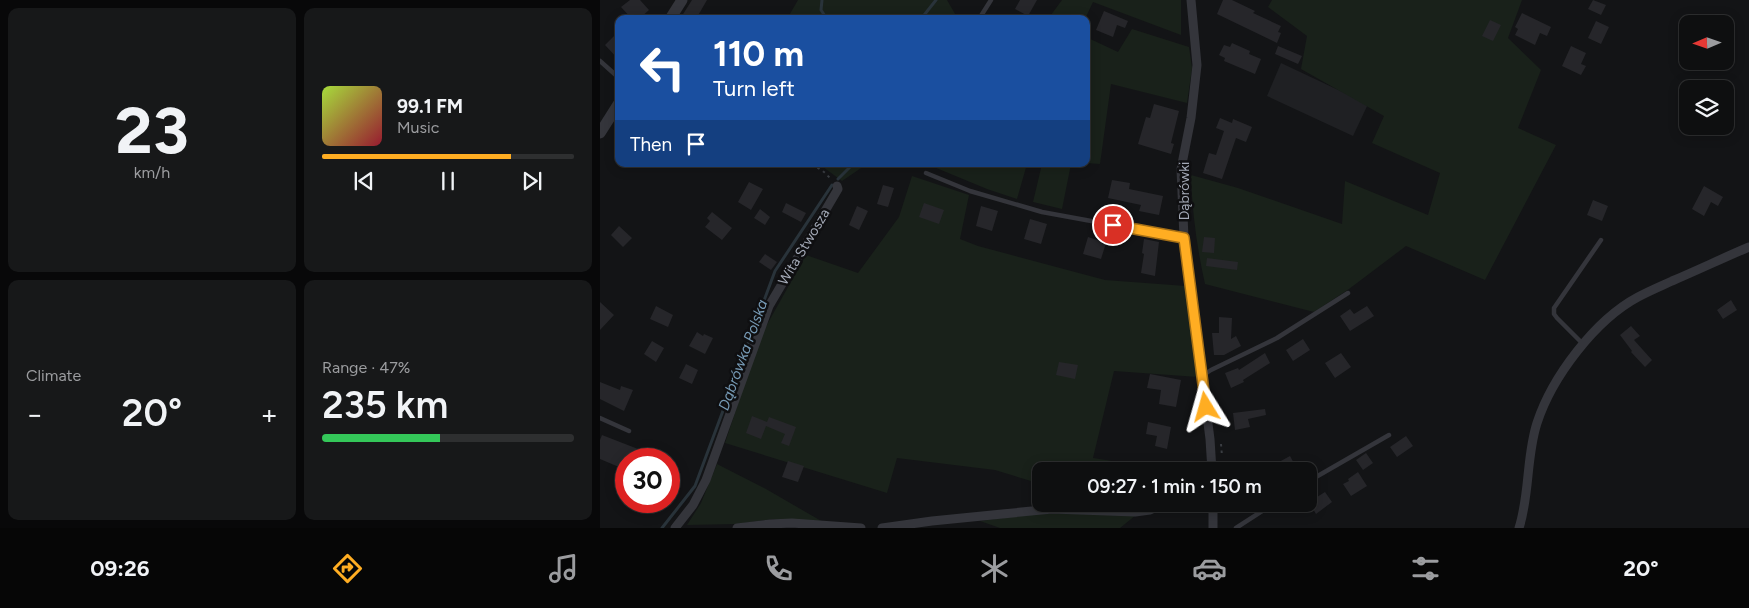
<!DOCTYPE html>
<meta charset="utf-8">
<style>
:root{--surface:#0e0f10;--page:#171819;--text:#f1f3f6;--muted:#9b9c9f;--line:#2e2f30;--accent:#ffad22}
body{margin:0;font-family:Figtree,sans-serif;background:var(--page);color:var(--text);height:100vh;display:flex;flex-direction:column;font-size:19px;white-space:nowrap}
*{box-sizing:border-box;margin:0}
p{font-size:16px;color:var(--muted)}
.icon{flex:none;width:28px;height:28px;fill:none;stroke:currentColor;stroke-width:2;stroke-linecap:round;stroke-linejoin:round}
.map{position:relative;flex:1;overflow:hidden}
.side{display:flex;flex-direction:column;gap:8px;padding:8px;background:#080809;width:600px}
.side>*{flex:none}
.top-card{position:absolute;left:15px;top:15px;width:475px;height:152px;border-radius:10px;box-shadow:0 2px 12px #0003,0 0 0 1px var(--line);background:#1a4fa0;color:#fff;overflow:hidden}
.needle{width:32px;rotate:268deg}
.buttons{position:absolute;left:1079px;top:15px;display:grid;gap:10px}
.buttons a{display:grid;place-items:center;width:55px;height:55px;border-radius:10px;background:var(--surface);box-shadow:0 2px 12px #0003,0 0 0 1px var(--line);font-size:25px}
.speed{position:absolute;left:15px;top:448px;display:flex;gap:10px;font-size:25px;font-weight:700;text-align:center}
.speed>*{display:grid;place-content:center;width:65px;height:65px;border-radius:50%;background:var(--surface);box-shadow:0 2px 12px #0003,0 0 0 1px var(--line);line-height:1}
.speed .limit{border:8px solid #d22;background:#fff;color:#111}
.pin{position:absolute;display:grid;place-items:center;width:42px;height:42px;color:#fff;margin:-21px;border:2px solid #fff;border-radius:50%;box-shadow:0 1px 5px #0007}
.me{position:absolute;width:55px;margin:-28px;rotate:352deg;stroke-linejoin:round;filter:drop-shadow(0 0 4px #0008)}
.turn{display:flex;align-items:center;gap:18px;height:105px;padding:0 15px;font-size:22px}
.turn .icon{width:65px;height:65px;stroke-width:2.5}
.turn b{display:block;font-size:35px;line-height:42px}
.then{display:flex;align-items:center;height:48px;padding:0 15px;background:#0003;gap:10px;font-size:19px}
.big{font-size:38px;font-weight:600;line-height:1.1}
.side .widget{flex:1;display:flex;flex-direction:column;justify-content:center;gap:8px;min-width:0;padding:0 18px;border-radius:10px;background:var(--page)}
.side .dial{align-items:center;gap:0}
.dial b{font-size:65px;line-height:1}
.song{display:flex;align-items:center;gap:15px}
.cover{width:60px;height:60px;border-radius:8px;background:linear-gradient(135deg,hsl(80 70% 55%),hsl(350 70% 35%))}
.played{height:5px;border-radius:2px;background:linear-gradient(90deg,var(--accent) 75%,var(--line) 75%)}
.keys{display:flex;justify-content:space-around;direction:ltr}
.heat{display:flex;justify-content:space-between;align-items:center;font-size:28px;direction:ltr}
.charge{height:8px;border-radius:4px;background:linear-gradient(90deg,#34c759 47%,var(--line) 0)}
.side .tiles{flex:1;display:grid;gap:8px;grid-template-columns:repeat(2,1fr)}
.trip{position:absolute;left:432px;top:462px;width:285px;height:50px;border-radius:10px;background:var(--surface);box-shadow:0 2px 12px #0003,0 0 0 1px var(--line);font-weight:600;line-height:50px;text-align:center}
.dock{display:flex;height:80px;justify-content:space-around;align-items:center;background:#060606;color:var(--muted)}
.dock .icon{width:35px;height:35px}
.dock .on{color:var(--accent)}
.dock b{font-size:22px;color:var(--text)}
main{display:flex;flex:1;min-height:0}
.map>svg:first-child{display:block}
</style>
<main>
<section class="side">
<div class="tiles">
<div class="widget dial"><b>23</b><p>km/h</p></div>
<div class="widget">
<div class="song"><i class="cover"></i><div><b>99.1 FM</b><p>Music</p></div></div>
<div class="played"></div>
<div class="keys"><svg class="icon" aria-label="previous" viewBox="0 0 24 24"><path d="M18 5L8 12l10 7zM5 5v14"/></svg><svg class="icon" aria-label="pause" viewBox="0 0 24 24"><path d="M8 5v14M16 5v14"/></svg><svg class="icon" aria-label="next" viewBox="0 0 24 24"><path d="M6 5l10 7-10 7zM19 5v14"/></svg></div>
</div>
<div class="widget"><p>Climate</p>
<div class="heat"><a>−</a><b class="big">20°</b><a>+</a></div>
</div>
<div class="widget"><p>Range · 47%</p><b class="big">235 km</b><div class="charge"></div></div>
</div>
</section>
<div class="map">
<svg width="1149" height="528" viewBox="0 0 1149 528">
<rect width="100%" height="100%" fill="#131416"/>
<path fill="#1f2023" d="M681,63L768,104L753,136L667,96Z"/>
<path fill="#19211a" d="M198,0H347L358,19H187Z
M462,0H581V35L493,2L485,19H448Z
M672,0H922L908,38L941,70L918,128L956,145L885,280L806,246L749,289L714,312L605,284C597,248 592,212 591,175L638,188L742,224L745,181L828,215L840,173L772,143L784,116L701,69L707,36L668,7Z
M532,29L589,47L592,68L587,103L511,84L500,164L486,163V37L518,52Z
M219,164H267L242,181Z
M306,164H427L417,199L387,189L329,165L320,167Z
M442,164H471L462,209L433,202Z
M312,176L369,195L360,239L378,246L505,280L586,286L598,377L514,371L493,458L576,471H441V484L395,470L297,458L287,493L125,443L160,337L206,255L258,273L299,217Z
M117,464L166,489L223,522L174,519L136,524L87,525L101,503Z
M492,513L536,515L520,528H400L380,521L436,514Z"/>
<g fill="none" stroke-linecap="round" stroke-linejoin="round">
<path stroke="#29333a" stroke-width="3" d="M222,0L221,10L227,19
M321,19L336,0
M238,179L253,164
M62,528L95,486L175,271L232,185"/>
</g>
<path fill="#26262a" d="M30,0H40L49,10L39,19H32L21,7Z
M92,0H107L96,19H80Z
M420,0H437L428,16L415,9Z
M623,0H632L655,11L653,13L681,26L678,32L681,33L677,43L617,14Z
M993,0L1006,5L1001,15L988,9Z
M504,11L528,21L525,28L517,25L513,37L496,30Z
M922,13L951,27L947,36L940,33L935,45L915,35L918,29L915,27Z
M890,20L901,25L893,41L882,36Z
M996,21L1009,27L1001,44L988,38Z
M19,31V60L5,45Z
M632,43L650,51L649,54L661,59L655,74L624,61L625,58L619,55L624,45L630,47Z
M678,46L702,56L698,64L675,54Z
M971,46L986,53L981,64L986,66L981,75L962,66Z
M554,104L579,111L571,143L574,144L571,154L538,144L546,117L550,118Z
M620,118L632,123L633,119L652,127L646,142L636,138L622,179L603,173L609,153L616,155L624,131L616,128Z
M512,180L530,183L529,189L563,196L559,215L539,211L541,205L508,198Z
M149,182L163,189L151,210L138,202Z
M283,185L294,188L288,207L277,204Z
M1104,186L1123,197L1118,206L1111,202L1104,216L1092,209Z
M993,200L1008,206L1002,221L987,215Z
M186,203L206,213L201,222L182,212Z
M324,203L344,210L339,224L319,217Z
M257,206L268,211L259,230L249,225Z
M381,206L398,211L392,231L376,226Z
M160,209L170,217L165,225L154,218Z
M112,212L132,228L122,240L105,227L110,221L107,218Z
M430,219L447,224L441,244L424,239Z
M19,226L32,238L23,247L11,235Z
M488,237L506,243L501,259L483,254Z
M604,237L615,238L614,253L602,252Z
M544,239L559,242L555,276L541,273L544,254L542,253Z
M165,254L177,262L171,270L159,262Z
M607,258L638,262L637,270L606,266Z
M1131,300L1137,310L1123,319L1117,310Z
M0,302L14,315L0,330Z
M56,306L73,315L68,327L50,319Z
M767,306L774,316L750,331L740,316L750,309L754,314Z
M619,317L632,318L631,339L636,336L641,346L624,355H614L612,333H619Z
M1031,326L1040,336L1034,340L1052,360L1045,367L1031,352L1032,351L1020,335Z
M97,332L103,336L104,334L113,338L105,354L89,346Z
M703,339L710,350L693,361L686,350Z
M52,341L64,348L56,362L44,354Z
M665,353L670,363L643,380L644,382L631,388L625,373L638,368L639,370Z
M741,353L751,367L735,378L725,363Z
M459,362L478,365L475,379L456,375Z
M86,364L98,370L92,384L79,378Z
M550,374L581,380L576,407L559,404L561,390L547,388Z
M0,382L20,390L21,386L33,390L24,411L0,399Z
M665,409L666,415L648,419L650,427L635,430L633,413Z
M152,416L167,422L169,417L196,427L189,446L181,443L185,434L166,426L161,439L146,433Z
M548,422L571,427L567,449L555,446L557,436L546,434Z
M2,435L38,449L34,459H26V470L0,459V440Z
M806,436L813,446L797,457L790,447Z
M766,453L773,463L763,470L756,460Z
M690,456L696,467L689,471H683L679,462Z
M188,461L204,466L198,482L182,477Z
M758,472L767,486L751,496L743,484L749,481L748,479Z
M725,492L732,502L716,514L709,502Z"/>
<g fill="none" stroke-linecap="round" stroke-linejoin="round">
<path stroke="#3a3d42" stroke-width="2" stroke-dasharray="2.5 4" stroke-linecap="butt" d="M212,164L224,172L231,179
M621,444L622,456"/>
<path stroke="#34353b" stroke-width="4.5" d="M379,19L391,0
M0,61L19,78
M326,173L370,191L442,212L584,238
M983,344L957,318L954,314V308L1001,240
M602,376L611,370L677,338L748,293
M0,418L29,431
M709,481L789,435
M636,528L673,504"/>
<path stroke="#34353b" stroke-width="9" d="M591,0L597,65L591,118L581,169L584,238L610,439L612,471
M613,504V528
M75,528L93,505L106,480L169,306L238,189L237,186
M137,528L170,524L192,523L261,528
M282,528L332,521L452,509L535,512L550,510L562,504
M919,528C930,494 926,457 937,423C952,377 995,320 1038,297C1049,291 1061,286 1072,281C1098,270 1123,258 1149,247"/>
<path stroke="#34353b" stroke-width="11" d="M70,19L82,0
M0,133L19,103"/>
</g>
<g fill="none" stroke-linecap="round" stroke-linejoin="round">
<defs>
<path id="route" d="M513,225L584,238L606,407"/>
</defs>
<use href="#route" stroke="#a67016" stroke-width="12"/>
<use href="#route" stroke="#ffad22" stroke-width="9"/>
</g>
<g text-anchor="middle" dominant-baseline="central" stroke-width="5" stroke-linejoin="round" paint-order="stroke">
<g font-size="14" fill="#a4aab7" stroke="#0f0f11">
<text transform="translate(584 191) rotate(-90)">Dąbrówki</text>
<text transform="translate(204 247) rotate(-59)">Wita Stwosza</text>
</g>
<g font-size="15" font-style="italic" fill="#779bb6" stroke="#0f0f11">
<text transform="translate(143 355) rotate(-70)">Dąbrówka Polska</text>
</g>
</g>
</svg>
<div class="buttons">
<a><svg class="needle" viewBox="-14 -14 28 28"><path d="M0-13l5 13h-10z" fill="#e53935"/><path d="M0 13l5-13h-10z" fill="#9b9c9f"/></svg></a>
<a><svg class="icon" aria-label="layers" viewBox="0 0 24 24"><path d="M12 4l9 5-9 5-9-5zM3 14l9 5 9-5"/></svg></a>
</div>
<div class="speed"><div class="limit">30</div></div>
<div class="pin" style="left:513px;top:225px;background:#d93025"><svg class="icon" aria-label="arrive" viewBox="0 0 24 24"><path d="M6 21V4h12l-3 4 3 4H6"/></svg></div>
<svg class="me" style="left:606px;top:407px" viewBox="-20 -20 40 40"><path d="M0-17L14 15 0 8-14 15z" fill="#ffad22" stroke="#fff" stroke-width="4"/></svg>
<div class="trip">09:27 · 1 min · 150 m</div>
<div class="top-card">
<div class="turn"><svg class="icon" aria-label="left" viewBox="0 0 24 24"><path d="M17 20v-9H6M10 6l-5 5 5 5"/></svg><div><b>110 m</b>Turn left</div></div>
<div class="then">Then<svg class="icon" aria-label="arrive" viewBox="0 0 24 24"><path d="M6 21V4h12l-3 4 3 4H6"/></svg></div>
</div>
</div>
</main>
<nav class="dock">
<b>09:26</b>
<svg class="icon on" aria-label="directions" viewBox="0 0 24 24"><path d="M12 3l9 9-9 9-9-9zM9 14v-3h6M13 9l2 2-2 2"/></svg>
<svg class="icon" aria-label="music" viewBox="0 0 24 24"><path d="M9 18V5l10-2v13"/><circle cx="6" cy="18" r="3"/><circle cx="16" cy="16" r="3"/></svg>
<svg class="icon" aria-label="phone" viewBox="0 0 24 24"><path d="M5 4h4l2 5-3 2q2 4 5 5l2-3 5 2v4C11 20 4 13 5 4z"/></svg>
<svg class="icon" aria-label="climate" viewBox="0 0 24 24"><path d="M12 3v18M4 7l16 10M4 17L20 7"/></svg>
<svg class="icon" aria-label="car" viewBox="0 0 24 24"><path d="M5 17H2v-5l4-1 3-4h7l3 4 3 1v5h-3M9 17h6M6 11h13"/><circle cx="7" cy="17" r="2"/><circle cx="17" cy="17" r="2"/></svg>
<svg class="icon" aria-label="filters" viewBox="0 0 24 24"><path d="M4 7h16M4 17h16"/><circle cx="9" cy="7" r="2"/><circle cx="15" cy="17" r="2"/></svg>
<b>20°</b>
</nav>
